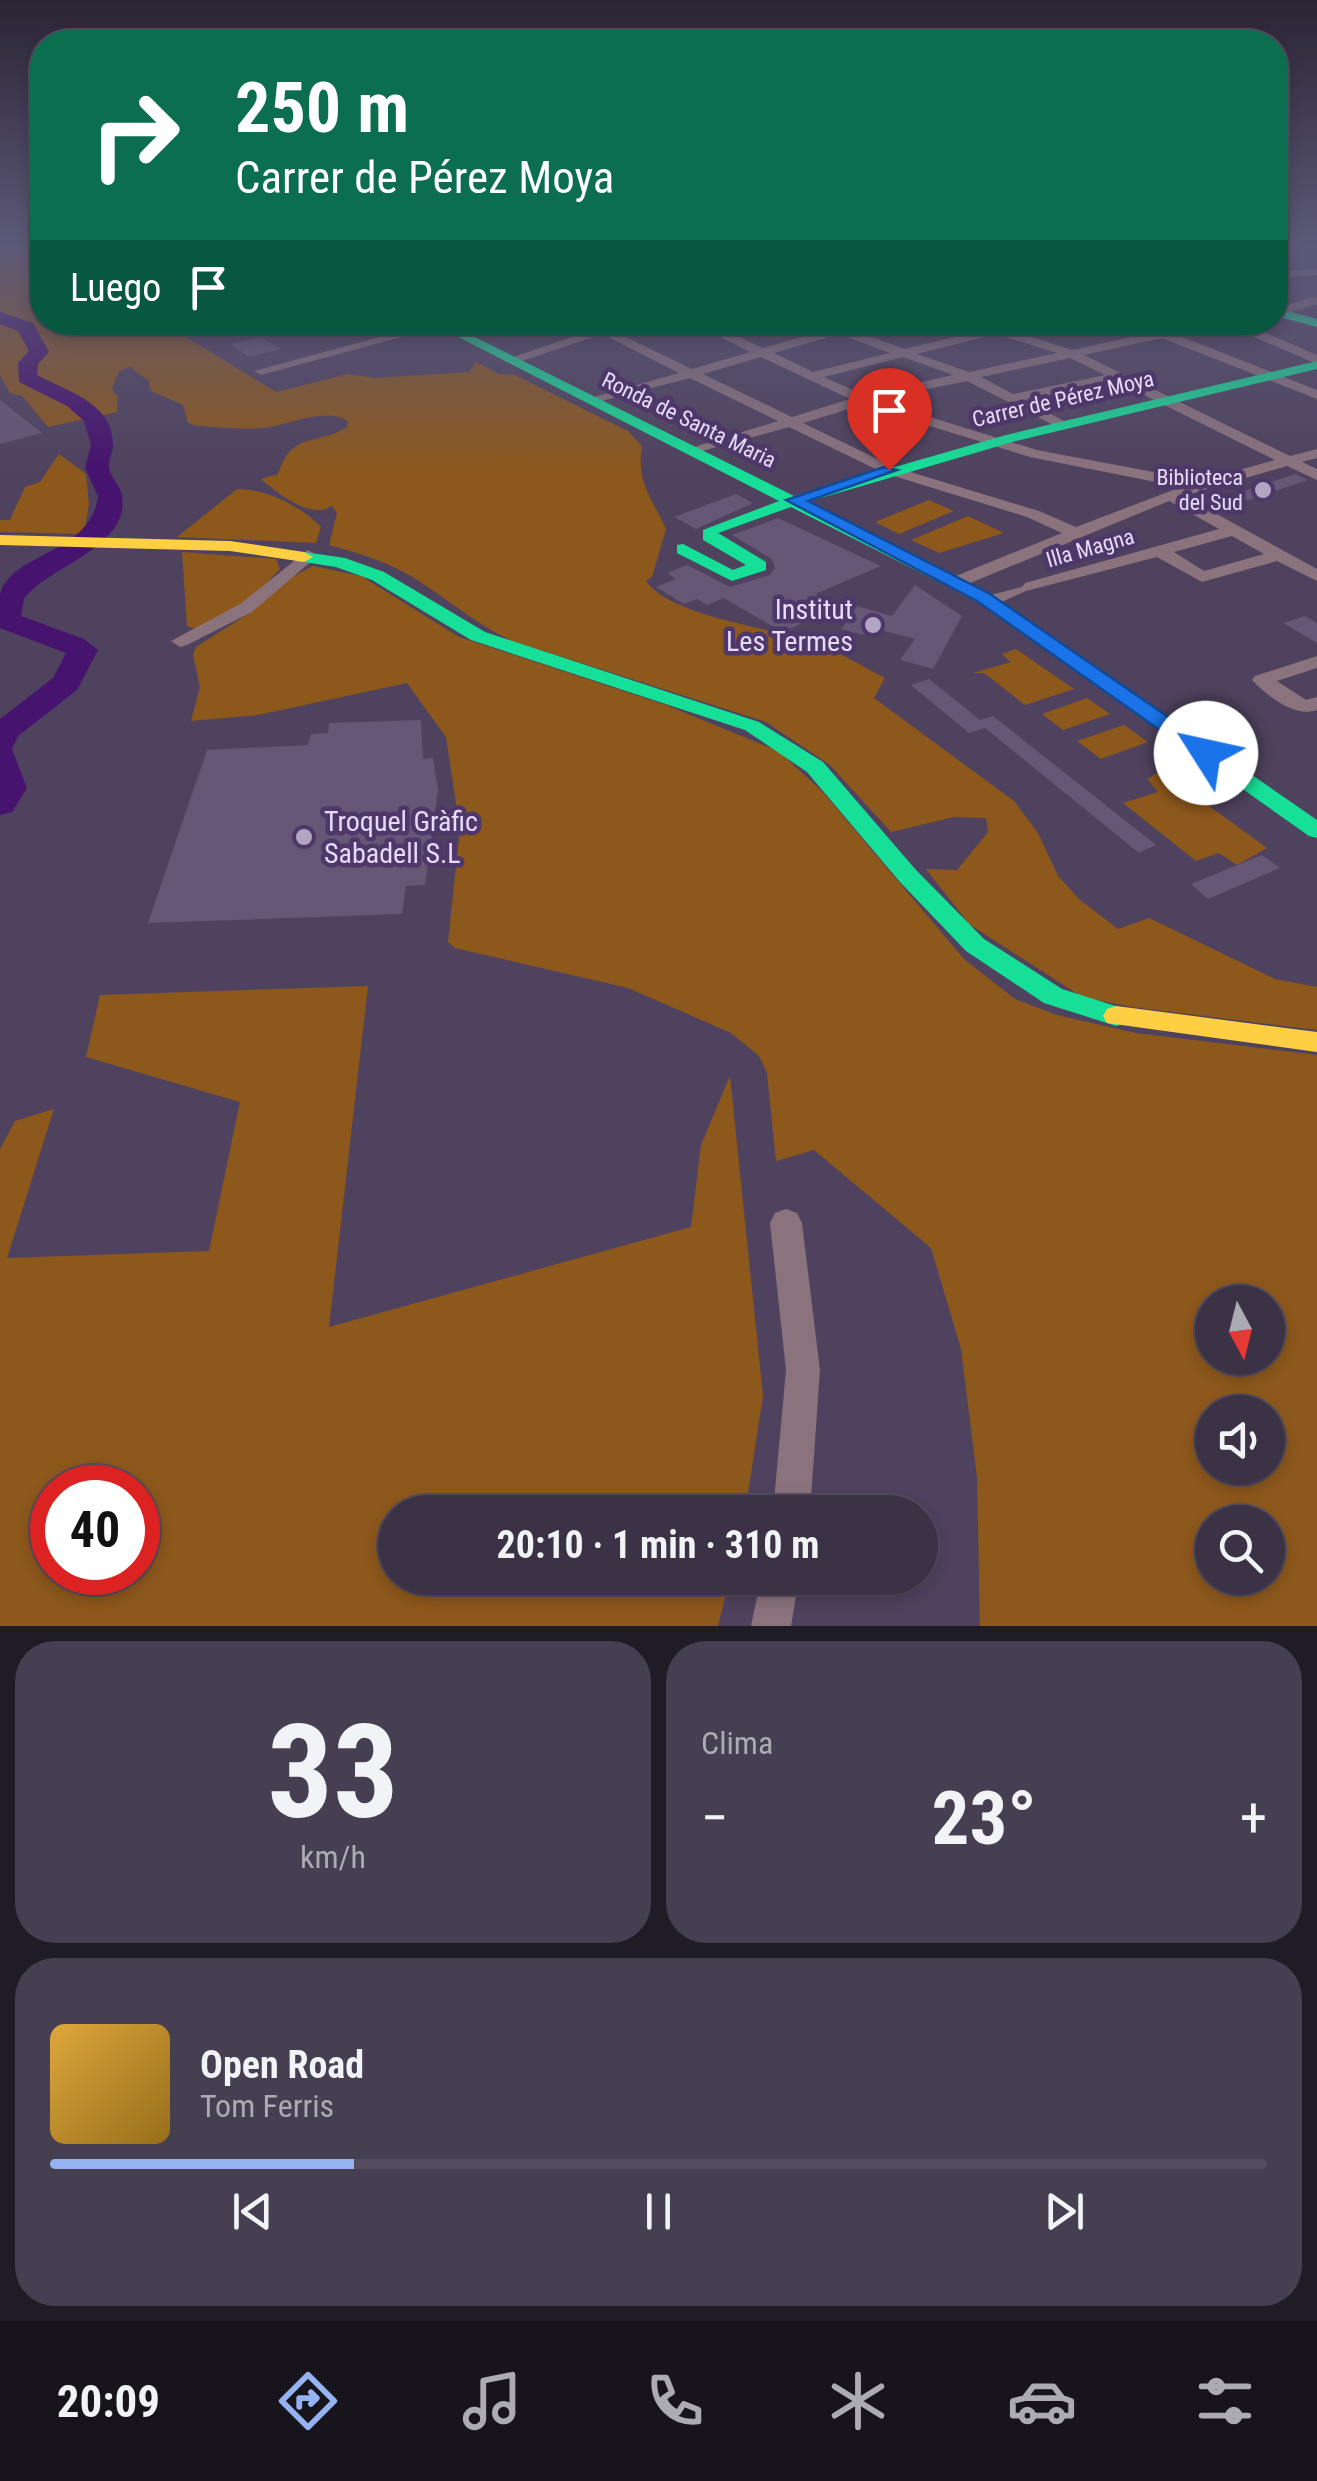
<!DOCTYPE html>
<html lang="es">
<meta charset="utf-8">
<style>
:root{--surface:#3b3246;--page:#463e51;--text:#f1f3f6;--muted:#acaab3;--line:#544d5f;--accent:#95b2f1}
body{margin:0;font-family:"Roboto Condensed",sans-serif;background:var(--page);color:var(--text);height:100vh;display:flex;flex-direction:column;font-size:38px;white-space:nowrap}
*{box-sizing:border-box;margin:0}
p{font-size:32px;color:var(--muted)}
.icon{flex:none;width:55px;height:55px;fill:none;stroke:currentColor;stroke-width:2;stroke-linecap:round;stroke-linejoin:round}
.map{position:relative;height:1626px;overflow:hidden}
.panel{display:flex;flex-direction:column;gap:15px;padding:15px;background:#201c26;flex:1}
.panel>*{flex:none}
.hud{position:absolute;left:30px;top:30px;width:1258px;height:305px;border-radius:40px;box-shadow:0 5px 15px #0003,0 0 0 2px var(--line);background:#0b6e4f;color:#fff;overflow:hidden}
.needle{width:65px;rotate:173deg}
.tools{position:absolute;left:1195px;top:1285px;display:grid;gap:20px}
.tools a{display:grid;place-items:center;width:90px;height:90px;border-radius:50%;background:var(--surface);box-shadow:0 5px 15px #0003,0 0 0 2px var(--line);font-size:50px}
.speed{position:absolute;left:30px;top:1465px;display:flex;gap:20px;font-size:50px;font-weight:700;text-align:center}
.speed>*{display:grid;place-content:center;width:130px;height:130px;border-radius:50%;background:var(--surface);box-shadow:0 5px 15px #0003,0 0 0 2px var(--line);line-height:1}
.speed .limit{border:15px solid #d22;background:#fff;color:#111}
.pin{position:absolute;display:grid;place-items:center;width:85px;height:85px;color:#fff;margin:-102px -42px;border-radius:50% 50% 50% 0;rotate:-45deg;box-shadow:0 0 10px #0007}
.pin .icon{rotate:45deg}
.me{position:absolute;width:110px;margin:-55px;rotate:305deg;stroke-linejoin:round;filter:drop-shadow(0 0 8px #0008)}
.turn{display:flex;align-items:center;gap:35px;height:210px;padding:0 40px;font-size:45px}
.turn .icon{width:130px;height:130px;stroke-width:2.5}
.turn b{display:block;font-size:70px;line-height:85px}
.then{display:flex;align-items:center;height:95px;padding:0 40px;background:#0003;gap:20px;font-size:38px}
.big{font-size:75px;font-weight:700;line-height:1.1}
.panel .tile{flex:1;display:flex;flex-direction:column;justify-content:center;gap:15px;min-width:0;padding:0 35px;border-radius:40px;background:var(--page)}
.panel .dial{align-items:center;gap:0}
.dial b{font-size:130px;line-height:1}
.song{display:flex;align-items:center;gap:30px}
.cover{width:120px;height:120px;border-radius:15px;background:linear-gradient(135deg,hsl(40 70% 55%),hsl(40 70% 35%))}
.played{height:10px;border-radius:5px;background:linear-gradient(90deg,var(--accent) 25%,var(--line) 25%)}
.keys{display:flex;justify-content:space-around;direction:ltr}
.heat{display:flex;justify-content:space-between;align-items:center;font-size:55px;direction:ltr}
.panel .tiles{flex:1;display:grid;gap:15px;grid-template-columns:1fr 1fr}
.tile:last-child{grid-column:span 2}
.trip{position:absolute;left:378px;top:1495px;width:560px;height:100px;border-radius:50px;background:var(--surface);box-shadow:0 5px 15px #0003,0 0 0 2px var(--line);font-weight:700;line-height:100px;text-align:center}
.tab-bar{display:flex;height:160px;justify-content:space-around;align-items:center;background:#18141c;color:var(--muted)}
.tab-bar .icon{width:70px;height:70px}
.tab-bar .selected{color:var(--accent)}
.tab-bar b{font-size:45px;color:var(--text)}
.map>svg:first-child{display:block}
</style>
<div class="map">
<svg width="1317" height="1626" viewBox="0 0 1317 1626">
<rect width="100%" height="100%" fill="#4f425e"/>
<path fill="#8d581c" fill-rule="evenodd" d="M0,246H42V322L163,323L276,392L348,374L376,378L469,372L476,362L499,374L515,375L628,431L642,446C636,484 652,497 666,529L652,577L646,581C671,618 779,628 823,646C845,655 865,668 885,678L874,698L1014,801L1038,833L1058,876L1079,899L1118,929L1149,918L1275,979L1317,987V1030L1132,1007L1082,997L969,924L926,869L957,870L988,832L986,818L954,817L891,832L830,765L766,722L512,641C475,624 445,597 411,576C385,561 358,553 329,545L337,513L332,506C310,520 279,494 261,479L278,474C293,430 315,447 347,427L348,421C323,406 288,426 262,428C241,430 218,427 197,426L188,423L183,405L151,391L149,381L130,367L119,371L112,389L118,397L117,412L48,427L22,396L10,393L0,375Z
M59,454L86,474L89,504L84,534L0,532V520H10L25,487L40,482Z
M237,489C266,489 301,506 321,527L316,543L177,537Z
M929,500L954,511L899,534L875,522Z
M968,516L1004,533L939,553L911,540Z
M182,552L276,559L280,569L252,598L200,631L187,626Z
M313,566L361,576L459,637L666,705L778,751L821,790L964,959L1015,999L1057,1015L1136,1033L1317,1055V1626H980L977,1477L961,1349L931,1248L814,1150L776,1161L767,1073L759,1056L731,1033L628,988L455,948L448,942L460,829L446,737L407,683L258,715L191,721L200,687L193,655L196,647L251,612L288,579ZM1212,1302H1268V1358H1212ZM1212,1412H1268V1468H1212ZM1212,1522H1268V1578H1212Z
M1016,649L1074,689L1025,705L984,673H973L1011,662L1002,654Z
M1087,698L1110,714L1063,730L1042,714Z
M1124,725L1148,742L1101,759L1077,741Z
M1161,771L1267,848L1237,865L1219,853L1196,861L1123,803L1158,792L1147,779Z
M368,986L329,1327L691,1227L701,1145L730,1076L763,1396L745,1512H395V1578H730L718,1626H0V1149L15,1121L54,1109L7,1258L209,1251L240,1102L86,1057L100,995ZM52,1488H138V1572H52Z"/>
<g fill="none" stroke-linecap="round" stroke-linejoin="round">
<path fill="#46136e" fill-rule="evenodd" d="M0,312L33,323L49,352L38,364L37,375C66,391 114,403 113,445C113,453 108,460 109,468C110,478 121,485 122,496C130,548 48,566 24,599L21,616L84,639L98,650L77,690L18,736L12,749L27,788L12,812L0,815V719L53,678L66,653L0,628C0,618 0,605 0,595C10,552 91,555 98,496L85,468L91,445L84,421L67,406L19,382L18,363L29,351L18,331L0,324Z"/>
</g>
<path fill="#665776" d="M261,337L280,349L249,357L231,344Z
M0,400L42,433L0,444Z
M1295,474L1308,480L1218,510L1215,501Z
M736,494L753,503L696,529L674,517Z
M778,518L881,566L815,594L892,616L915,585L962,616L933,669L900,660L915,639L877,629L874,634H860L841,629L846,623L819,616L782,632L724,598L707,605L697,599L684,604L656,587L676,579L667,573L687,565L730,587L770,575L775,568L772,559L732,535Z
M1305,616L1317,623V643L1283,623Z
M929,679L980,720L993,716L1156,845L1139,853L985,728L969,733L911,685Z
M421,720L423,759L433,758L438,790L425,885L406,886L402,914L148,923L207,750L308,745L311,734L328,733L329,723Z
M1262,855L1280,868L1208,899L1191,884Z"/>
<g fill="none" stroke-linecap="round" stroke-linejoin="round">
<path fill="#8b737e" fill-rule="evenodd" d="M1275,246H1287L1275,250Z
M1317,269V275L1275,278V272Z
M1317,296V304L1275,317V309Z
M435,322L446,325L261,375L254,371Z
M580,322L603,326L633,322L613,331L692,369L750,352L690,322H707L763,348L853,322H874L852,330L905,349L983,330L965,322H985L1072,350L1150,333L1127,322H1145L1164,330L1200,322H1240L1317,355V364L1224,324L1177,335L1317,390V399L1162,338L1084,355L1290,456L1317,449V458L1302,462L1317,469V480L1287,466L1184,496L1317,569V581L1277,561L1202,582L1157,557L1026,591L995,605H983V597L1022,587L1025,583L1219,529L1169,501L963,586H951V578L1062,533L1027,517L884,473L789,427L691,454V448L778,421L690,378L590,404V398L679,373L602,334L516,363L505,360L592,330ZM839,334L890,353L813,372L774,353ZM996,334L1057,353L969,372L917,354ZM761,357L850,399L792,417L703,374ZM903,357L953,375L864,395L824,377ZM1070,358L1105,375L1013,394L981,377ZM967,381L1059,428L1064,427V421L1025,400L1116,381L1275,460L1201,481L1037,450L875,400ZM862,405L1030,457L1181,487L1076,527L1039,511L894,467L803,423ZM1232,536L1264,554L1204,571L1174,552Z
M308,550L317,555L314,559L252,612L187,645L180,647L171,641L240,604Z
M1317,656V668L1277,681L1306,700L1317,697V710C1295,718 1267,696 1252,680L1255,676Z
M786,1209L797,1213L802,1223L820,1370L810,1512H773L786,1370L770,1223L775,1213Z
M761,1578H799L791,1626H751Z"/>
<path fill="#16e098" fill-rule="evenodd" d="M1275,308L1317,319V327L1275,316Z
M429,322H445L794,496L1006,435L1317,361V369L1016,441L807,502L989,593L1317,820V838L1309,836L977,601L791,507L718,533L766,562V570L732,581L677,553V545L683,544L733,570L746,565L703,540V530L779,501Z
M304,552L345,558L384,572L485,632L759,722L823,762L916,870L984,939L1062,989L1125,1009L1129,1016L1125,1023L1116,1026L1044,1003L966,951L900,882L807,772L745,730L471,640L372,580L336,567L298,561V553Z"/>
<path fill="#ffcf43" fill-rule="evenodd" d="M0,535L230,541L304,552L313,557L304,562L230,551L0,545Z
M1116,1006L1317,1032V1052L1107,1023L1103,1016L1107,1009Z"/>
</g>
<linearGradient id="sky" x2="0" y2="1"><stop stop-color="#2b2434"/><stop offset="0.52" stop-color="#5d5a79"/><stop offset="1" stop-color="#5d5a79" stop-opacity="0"/></linearGradient>
<rect width="1317" height="473" fill="url(#sky)"/>
<path fill="#1a73e8" stroke="#114b97" stroke-width="2.5" d="M884,467L897,470L808,501L990,594L1213,748V757H1198L977,601L786,500Z"/>
<g fill="#b2a5c3" stroke="#4e3769" stroke-width="4">
<circle cx="1263" cy="490" r="10"/>
<circle cx="873" cy="625" r="10"/>
<circle cx="304" cy="837" r="10"/>
</g>
<g text-anchor="middle" dominant-baseline="central" stroke-width="9" stroke-linejoin="round" paint-order="stroke">
<g font-size="22" fill="#e7dbf9" stroke="#4e3769">
<text transform="translate(1063 399) rotate(-13)">Carrer de Pérez Moya</text>
<text transform="translate(689 420) rotate(26)">Ronda de Santa Maria</text>
<text transform="translate(1090 548) rotate(-16)">Illa Magna</text>
</g>
<g font-size="22" fill="#e7dbf9" stroke="#4e3769" text-anchor="end">
<text x="1243" y="477">Biblioteca<tspan x="1243" dy="25">del Sud</tspan></text>
</g>
<g font-size="28" fill="#e7dbf9" stroke="#4e3769" text-anchor="end">
<text x="853" y="609">Institut<tspan x="853" dy="32">Les Termes</tspan></text>
<text x="324" y="821" text-anchor="start">Troquel Gràfic<tspan x="324" dy="32">Sabadell S.L</tspan></text>
</g>
</g>
</svg>
<div class="tools">
<a><svg class="needle" viewBox="-14 -14 28 28"><path d="M0-13l5 13h-10z" fill="#e53935"/><path d="M0 13l5-13h-10z" fill="#acaab3"/></svg></a>
<a><svg class="icon" aria-label="sound" viewBox="0 0 24 24"><path d="M4 9h4l5-4v14l-5-4H4zM17 9q2 3 0 6"/></svg></a>
<a><svg class="icon" aria-label="search" viewBox="0 0 24 24"><circle cx="10" cy="10" r="6"/><path d="M15 15l6 6"/></svg></a>
</div>
<div class="speed"><div class="limit">40</div></div>
<div class="pin" style="left:889px;top:470px;background:#d93025"><svg class="icon" aria-label="arrive" viewBox="0 0 24 24"><path d="M6 21V4h12l-3 4 3 4H6"/></svg></div>
<svg class="me" style="left:1206px;top:753px" viewBox="-20 -20 40 40"><circle r="19" fill="#fff"/><path d="M0-13L10 11 0 6-10 11z" fill="#1a73e8"/></svg>
<div class="trip">20:10 · 1 min · 310 m</div>
<div class="hud">
<div class="turn"><svg class="icon" aria-label="right" viewBox="0 0 24 24"><path d="M7 20v-9h11M14 6l5 5-5 5"/></svg><div><b>250 m</b>Carrer de Pérez Moya</div></div>
<div class="then">Luego<svg class="icon" aria-label="arrive" viewBox="0 0 24 24"><path d="M6 21V4h12l-3 4 3 4H6"/></svg></div>
</div>
</div>
<section class="panel">
<div class="tiles">
<div class="tile dial"><b>33</b><p>km/h</p></div>
<div class="tile"><p>Clima</p>
<div class="heat"><a>−</a><b class="big">23°</b><a>+</a></div>
</div>
<div class="tile">
<div class="song"><i class="cover"></i><div><b>Open Road</b><p>Tom Ferris</p></div></div>
<div class="played"></div>
<div class="keys"><svg class="icon" aria-label="previous" viewBox="0 0 24 24"><path d="M18 5L8 12l10 7zM5 5v14"/></svg><svg class="icon" aria-label="pause" viewBox="0 0 24 24"><path d="M8 5v14M16 5v14"/></svg><svg class="icon" aria-label="next" viewBox="0 0 24 24"><path d="M6 5l10 7-10 7zM19 5v14"/></svg></div>
</div>
</div>
</section>
<nav class="tab-bar">
<b>20:09</b>
<svg class="icon selected" aria-label="directions" viewBox="0 0 24 24"><path d="M12 3l9 9-9 9-9-9zM9 14v-3h6M13 9l2 2-2 2"/></svg>
<svg class="icon" aria-label="music" viewBox="0 0 24 24"><path d="M9 18V5l10-2v13"/><circle cx="6" cy="18" r="3"/><circle cx="16" cy="16" r="3"/></svg>
<svg class="icon" aria-label="phone" viewBox="0 0 24 24"><path d="M5 4h4l2 5-3 2q2 4 5 5l2-3 5 2v4C11 20 4 13 5 4z"/></svg>
<svg class="icon" aria-label="climate" viewBox="0 0 24 24"><path d="M12 3v18M4 7l16 10M4 17L20 7"/></svg>
<svg class="icon" aria-label="car" viewBox="0 0 24 24"><path d="M5 17H2v-5l4-1 3-4h7l3 4 3 1v5h-3M9 17h6M6 11h13"/><circle cx="7" cy="17" r="2"/><circle cx="17" cy="17" r="2"/></svg>
<svg class="icon" aria-label="filters" viewBox="0 0 24 24"><path d="M4 7h16M4 17h16"/><circle cx="9" cy="7" r="2"/><circle cx="15" cy="17" r="2"/></svg>
</nav>
